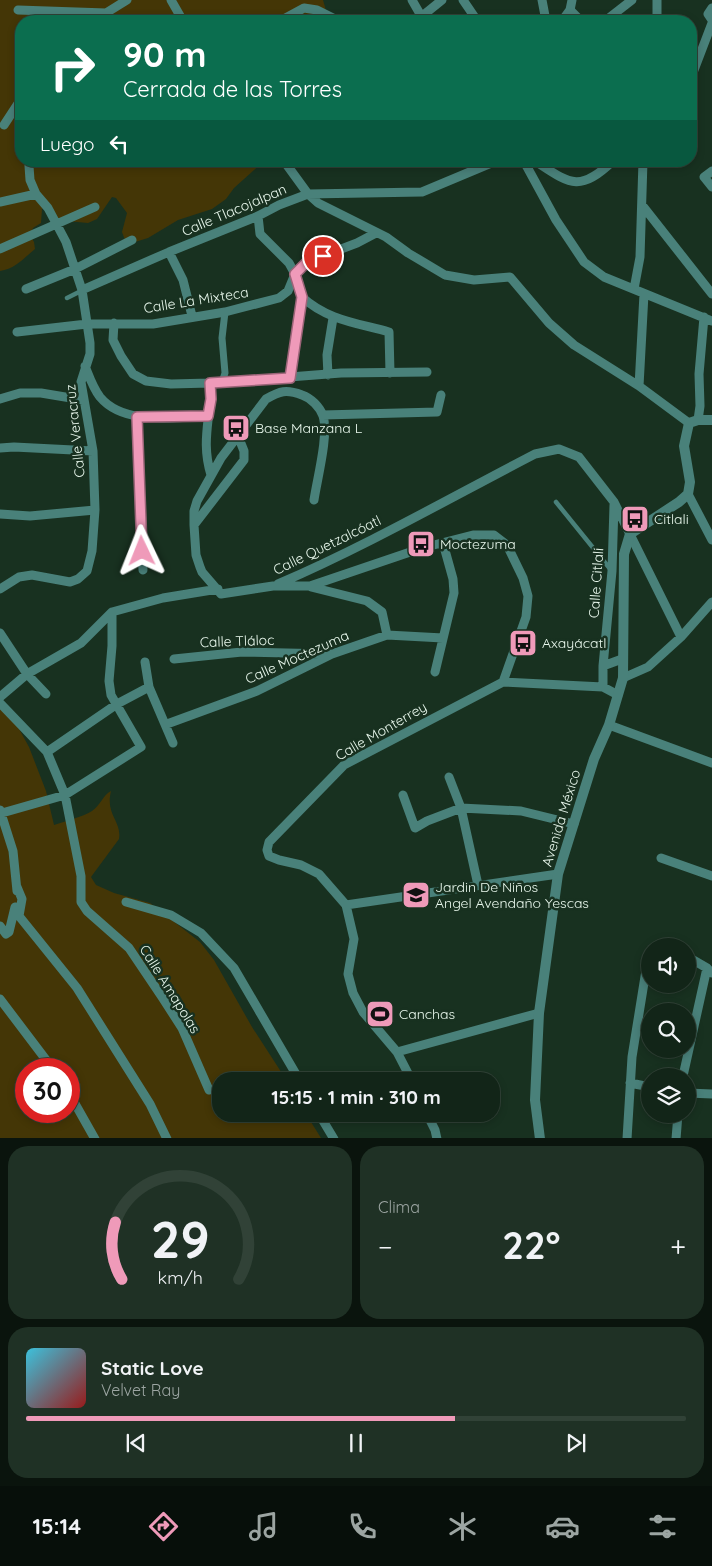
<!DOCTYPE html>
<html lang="es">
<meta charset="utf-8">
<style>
:root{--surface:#122518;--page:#1f3125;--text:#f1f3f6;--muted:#9ca5a2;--line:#314237;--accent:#ef9ab9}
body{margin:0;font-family:Quicksand,sans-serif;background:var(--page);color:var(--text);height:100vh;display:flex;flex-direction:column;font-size:19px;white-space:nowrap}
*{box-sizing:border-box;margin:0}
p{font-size:16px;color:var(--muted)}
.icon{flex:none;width:28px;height:28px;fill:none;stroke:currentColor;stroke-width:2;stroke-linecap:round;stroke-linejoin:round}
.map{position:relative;height:1138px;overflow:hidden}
.panel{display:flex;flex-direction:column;gap:8px;padding:8px;background:#0a140d;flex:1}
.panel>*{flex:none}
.guide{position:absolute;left:15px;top:15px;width:682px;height:152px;border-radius:20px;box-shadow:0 2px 8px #0003,0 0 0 1px var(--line);background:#0b6e4f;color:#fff;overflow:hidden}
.tools{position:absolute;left:641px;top:938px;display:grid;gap:10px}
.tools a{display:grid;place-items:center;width:55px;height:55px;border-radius:50%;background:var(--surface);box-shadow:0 2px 8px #0003,0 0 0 1px var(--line);font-size:25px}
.speed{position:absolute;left:15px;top:1058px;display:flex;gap:10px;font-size:25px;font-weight:700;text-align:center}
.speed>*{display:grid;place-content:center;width:65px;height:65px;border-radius:50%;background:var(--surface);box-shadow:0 2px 8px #0003,0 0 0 1px var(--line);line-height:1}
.speed .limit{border:8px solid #d22;background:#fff;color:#111}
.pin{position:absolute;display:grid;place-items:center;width:42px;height:42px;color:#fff;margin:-21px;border:2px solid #fff;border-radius:50%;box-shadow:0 1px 5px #0007}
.me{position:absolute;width:55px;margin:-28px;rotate:358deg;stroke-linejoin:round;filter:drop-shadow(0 0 4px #0008)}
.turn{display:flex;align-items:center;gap:18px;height:105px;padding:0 25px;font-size:22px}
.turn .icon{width:65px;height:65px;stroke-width:2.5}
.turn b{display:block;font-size:35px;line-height:42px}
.then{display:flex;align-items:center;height:48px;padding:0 25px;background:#0003;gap:10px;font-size:19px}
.big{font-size:38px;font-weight:700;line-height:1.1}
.panel .tile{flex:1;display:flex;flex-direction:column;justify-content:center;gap:8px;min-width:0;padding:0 18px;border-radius:20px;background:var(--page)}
.panel .dial{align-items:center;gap:0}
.dial svg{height:130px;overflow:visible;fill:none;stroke:var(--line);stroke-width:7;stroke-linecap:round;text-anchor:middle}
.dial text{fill:var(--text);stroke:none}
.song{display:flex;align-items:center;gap:15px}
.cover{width:60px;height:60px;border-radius:8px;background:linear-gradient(135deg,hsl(190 70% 55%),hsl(0 70% 35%))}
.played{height:5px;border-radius:2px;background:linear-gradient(90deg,var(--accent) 65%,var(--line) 65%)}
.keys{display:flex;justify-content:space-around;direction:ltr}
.heat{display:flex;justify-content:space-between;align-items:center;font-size:28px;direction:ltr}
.panel .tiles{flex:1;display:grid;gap:8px;grid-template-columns:1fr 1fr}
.tile:last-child{grid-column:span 2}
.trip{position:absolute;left:212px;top:1072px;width:288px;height:50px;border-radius:20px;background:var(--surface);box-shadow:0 2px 8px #0003,0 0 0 1px var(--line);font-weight:700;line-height:50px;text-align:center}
.menu{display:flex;height:80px;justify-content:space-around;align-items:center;background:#070f0a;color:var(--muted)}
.menu .icon{width:35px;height:35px}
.menu .selected{color:var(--accent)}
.menu b{font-size:22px;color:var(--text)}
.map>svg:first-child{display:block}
</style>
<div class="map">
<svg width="712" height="1139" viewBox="0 0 712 1139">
<rect width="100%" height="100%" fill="#183120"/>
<path fill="#443606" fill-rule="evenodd" d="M0,0H323L329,21H21V161H264L234,188L226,199L212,209L178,220L148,238L135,242L125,240L122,232L127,213L116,198L112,197L97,219L88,223L56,220L47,207L42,209L41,223L33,228L30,235L34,242L35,249C24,258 15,269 0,271Z
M0,707L18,727L29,747L46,791L54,825C66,821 82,817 92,811C100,806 103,795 111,791C105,815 122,821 119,839L91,877L96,885L114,893L150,903L200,942L214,960L252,1027L287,1081H221V1114H306L321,1138H0ZM26,1069H69V1111H26Z"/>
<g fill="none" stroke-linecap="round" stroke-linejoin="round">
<path stroke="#49817a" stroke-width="4.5" d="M67,298L81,291
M556,502L611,570"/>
<path stroke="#49817a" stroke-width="7" d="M222,382L225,373L222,338L225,312"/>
<path stroke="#49817a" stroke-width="9" d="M171,0L183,21
M412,0L424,21
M463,0L476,19L480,21
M542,0L546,21
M712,8L708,14L712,20
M18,10L106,13L127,0
M570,10L581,21
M421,17L442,0
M280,21L304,8L317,10L339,21
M562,21L570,10L572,0
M605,21L632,0
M657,21V0
M691,78L712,23
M4,125L21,99
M284,161L308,194L318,203L386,237L408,253L445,275L474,280L510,277L549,323L574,345L639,386
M527,161L526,165L556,220L584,262L604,277L712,321
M535,161C570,184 579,193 613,161
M712,171L704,177L712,187
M0,202L36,194
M642,205L712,294
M258,216L260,234L289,263L295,274L302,297L290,378
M0,249L95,207
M169,252L183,280L192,316
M26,289L75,269L132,240
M634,289L640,257L643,161
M82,290L169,252L258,216L279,205L308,194L422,192L496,161
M644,294L639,386L689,423
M302,297C327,320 357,323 389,332L390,373
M114,323L113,340L121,356L133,374L146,381L171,384L210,383L341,373L427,372
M17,332L87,324H153L225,312L279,298L288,291L295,274L307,262L357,243L376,233
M85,366C89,376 93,388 100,397C124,426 175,417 208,416
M328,375L327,355L333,318
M210,383C212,417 200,439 211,475
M0,399L20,393H41L83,400
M323,415L437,412L441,395
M137,417L143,570
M698,420L700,406L699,374L704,317
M0,448L14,447L93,451
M688,494L712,540
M314,500C317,479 329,435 323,416C320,407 311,398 302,395C286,389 280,391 266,399L221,458L197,501L194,511V525L196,555L200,567L202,572L221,594L273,586H310L422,548L473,535H494L507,545L523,578L528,596L526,617L503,682
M0,514L30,516L95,510
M194,525L244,460V451L238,436
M278,584C366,546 450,498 535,454L559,449L579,457L614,502L681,637
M311,587L367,601L382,612L387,635
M0,589L19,577L32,575L70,582L78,579L87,571L92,551L95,510L93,451L81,382L90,354V343L82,290L66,242L48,208L36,194L30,180L29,166L31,161
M0,633L27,674L46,694
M174,659L242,652L331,654
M145,662L149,687L173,743
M603,666L612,571L614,505
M435,672L454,593L453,579L443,543
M623,678L648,667L681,637L712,602
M603,687V666L622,659
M0,697L27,674L81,643L112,612L163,598L218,589
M0,703L47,752L65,795L81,876V902L87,911L129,948L162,997L182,1028L209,1090
M167,724L257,691L332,654L387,635L443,638
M609,725L712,763
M47,752L117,704L149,687
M449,777L461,808L478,885
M403,795L415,828L427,821L461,808L521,811L574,824
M0,810L13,851L17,891
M2,813L65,795L141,747L111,695L109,681L112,646V612
M661,858L712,876
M17,887L22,899L19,916L77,988L150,1104L167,1139
M126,902L171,915L201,933L234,968L300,1081
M346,905L558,874
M0,926L6,934L9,932L15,907
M688,957L707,968L712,973
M0,999L53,1069
M397,1052L539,1013
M683,1076L707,968
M412,1081L397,1052L363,1012L353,993L348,974L354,939L346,905L319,874L301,865L279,860L269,856L267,850L269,842L344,765L503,682L603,687L618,695
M630,1083L650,1087
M69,1093L95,1139
M688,1093L712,1094
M319,1114L334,1139
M427,1114L435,1130L437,1139
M627,1139L632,1057L648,958L650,954
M676,1139L678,1114"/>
<path stroke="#49817a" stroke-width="10" d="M540,1139L535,1100L539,1013L558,874L594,759L609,725L623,678L624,554L630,534L679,502L688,494L690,482L684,446L689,423L698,420H712"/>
</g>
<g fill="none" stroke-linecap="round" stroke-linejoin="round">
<defs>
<path id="route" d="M142,551L137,417L208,416L211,399L210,383L290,378L302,297L295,274L307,262L323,256"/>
</defs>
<use href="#route" stroke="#9b6478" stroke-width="12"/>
<use href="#route" stroke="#ef9ab9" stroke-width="9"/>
</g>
<defs>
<symbol id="bus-square" viewBox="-11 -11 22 22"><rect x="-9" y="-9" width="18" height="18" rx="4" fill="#ef9ab9" stroke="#183120"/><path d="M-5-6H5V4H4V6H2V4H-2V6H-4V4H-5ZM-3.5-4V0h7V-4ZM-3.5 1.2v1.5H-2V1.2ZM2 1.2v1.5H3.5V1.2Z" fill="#111"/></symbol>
<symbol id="school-square" viewBox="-11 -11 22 22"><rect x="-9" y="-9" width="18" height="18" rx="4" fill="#ef9ab9" stroke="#183120"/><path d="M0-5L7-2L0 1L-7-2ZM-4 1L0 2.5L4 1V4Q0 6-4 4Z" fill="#111"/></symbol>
<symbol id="stadium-square" viewBox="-11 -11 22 22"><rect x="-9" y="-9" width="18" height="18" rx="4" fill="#ef9ab9" stroke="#183120"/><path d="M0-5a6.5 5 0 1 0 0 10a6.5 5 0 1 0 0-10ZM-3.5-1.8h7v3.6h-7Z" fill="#111"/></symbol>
</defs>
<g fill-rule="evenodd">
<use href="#bus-square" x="220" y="412" width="32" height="32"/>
<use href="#bus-square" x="619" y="503" width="32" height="32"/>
<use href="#bus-square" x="405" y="528" width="32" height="32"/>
<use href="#bus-square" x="507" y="627" width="32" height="32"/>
<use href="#school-square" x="400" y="879" width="32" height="32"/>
<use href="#stadium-square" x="364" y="998" width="32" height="32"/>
</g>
<g text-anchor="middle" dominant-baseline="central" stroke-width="5" stroke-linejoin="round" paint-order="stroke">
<g font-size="14" fill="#e9f8ed" stroke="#183120">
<text transform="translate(234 210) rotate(-23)">Calle Tlacojalpan</text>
<text transform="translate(196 300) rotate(-9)">Calle La Mixteca</text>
<text transform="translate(75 431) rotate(-96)">Calle Veracruz</text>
<text transform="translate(327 545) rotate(-26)">Calle Quetzalcóatl</text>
<text transform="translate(596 583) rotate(-86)">Calle Citlali</text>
<text transform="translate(237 641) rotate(-2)">Calle Tláloc</text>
<text transform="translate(297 657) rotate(-24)">Calle Moctezuma</text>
<text transform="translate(381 731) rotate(-30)">Calle Monterrey</text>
<text transform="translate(561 818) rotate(-73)">Avenida México</text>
<text transform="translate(170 989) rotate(58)">Calle Amapolas</text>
</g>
<g font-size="14" fill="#e9f8ed" stroke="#183120" text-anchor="start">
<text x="255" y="428">Base Manzana L</text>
<text x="654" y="519">Citlali</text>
<text x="440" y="544">Moctezuma</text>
<text x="542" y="643">Axayácatl</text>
<text x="435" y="887">Jardin De Niños<tspan x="435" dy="16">Angel Avendaño Yescas</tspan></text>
<text x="399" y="1014">Canchas</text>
</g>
</g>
</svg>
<div class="tools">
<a><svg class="icon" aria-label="sound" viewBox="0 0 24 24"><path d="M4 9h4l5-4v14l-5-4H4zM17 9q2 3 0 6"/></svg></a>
<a><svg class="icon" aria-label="search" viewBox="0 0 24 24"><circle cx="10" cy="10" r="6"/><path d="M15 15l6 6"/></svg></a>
<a><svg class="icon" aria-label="layers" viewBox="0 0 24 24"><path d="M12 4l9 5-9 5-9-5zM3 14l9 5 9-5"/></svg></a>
</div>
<div class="speed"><div class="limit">30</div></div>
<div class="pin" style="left:323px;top:256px;background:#d93025"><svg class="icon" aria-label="arrive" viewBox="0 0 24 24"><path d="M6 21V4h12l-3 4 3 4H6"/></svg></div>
<svg class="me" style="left:142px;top:551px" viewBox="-20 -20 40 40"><path d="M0-17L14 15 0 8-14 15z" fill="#ef9ab9" stroke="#fff" stroke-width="4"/></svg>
<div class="trip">15:15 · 1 min · 310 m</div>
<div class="guide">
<div class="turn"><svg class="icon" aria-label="right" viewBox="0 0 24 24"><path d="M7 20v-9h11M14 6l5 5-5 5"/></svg><div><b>90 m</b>Cerrada de las Torres</div></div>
<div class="then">Luego<svg class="icon" aria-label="left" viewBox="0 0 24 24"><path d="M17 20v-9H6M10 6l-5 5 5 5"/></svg></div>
</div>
</div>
<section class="panel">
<div class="tiles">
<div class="tile dial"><svg viewBox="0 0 100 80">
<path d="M14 69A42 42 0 1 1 86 69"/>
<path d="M14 69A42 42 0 0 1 10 34" stroke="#ef9ab9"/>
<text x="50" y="56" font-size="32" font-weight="700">29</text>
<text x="50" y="72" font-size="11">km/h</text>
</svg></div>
<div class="tile"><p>Clima</p>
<div class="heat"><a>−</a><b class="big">22°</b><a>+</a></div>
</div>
<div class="tile">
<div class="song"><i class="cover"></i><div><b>Static Love</b><p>Velvet Ray</p></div></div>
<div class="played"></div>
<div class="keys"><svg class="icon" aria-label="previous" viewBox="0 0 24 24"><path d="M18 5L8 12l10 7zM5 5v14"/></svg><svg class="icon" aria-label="pause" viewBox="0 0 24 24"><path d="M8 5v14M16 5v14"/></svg><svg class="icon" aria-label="next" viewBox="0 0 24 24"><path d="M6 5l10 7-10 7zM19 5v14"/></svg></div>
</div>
</div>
</section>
<nav class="menu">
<b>15:14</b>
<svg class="icon selected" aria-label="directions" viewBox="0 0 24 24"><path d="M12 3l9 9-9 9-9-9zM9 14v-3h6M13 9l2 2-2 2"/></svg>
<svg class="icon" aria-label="music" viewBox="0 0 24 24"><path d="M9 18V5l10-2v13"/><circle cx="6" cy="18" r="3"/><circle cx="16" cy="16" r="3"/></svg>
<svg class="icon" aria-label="phone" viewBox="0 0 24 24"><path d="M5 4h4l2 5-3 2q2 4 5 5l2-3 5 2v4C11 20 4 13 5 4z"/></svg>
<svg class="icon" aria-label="climate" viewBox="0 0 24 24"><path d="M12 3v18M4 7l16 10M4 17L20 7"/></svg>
<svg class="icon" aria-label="car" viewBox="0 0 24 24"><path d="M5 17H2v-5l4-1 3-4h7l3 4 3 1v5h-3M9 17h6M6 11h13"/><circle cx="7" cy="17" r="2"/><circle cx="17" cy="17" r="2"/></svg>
<svg class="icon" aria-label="filters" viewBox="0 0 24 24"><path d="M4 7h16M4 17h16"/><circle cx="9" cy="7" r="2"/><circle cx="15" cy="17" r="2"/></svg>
</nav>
